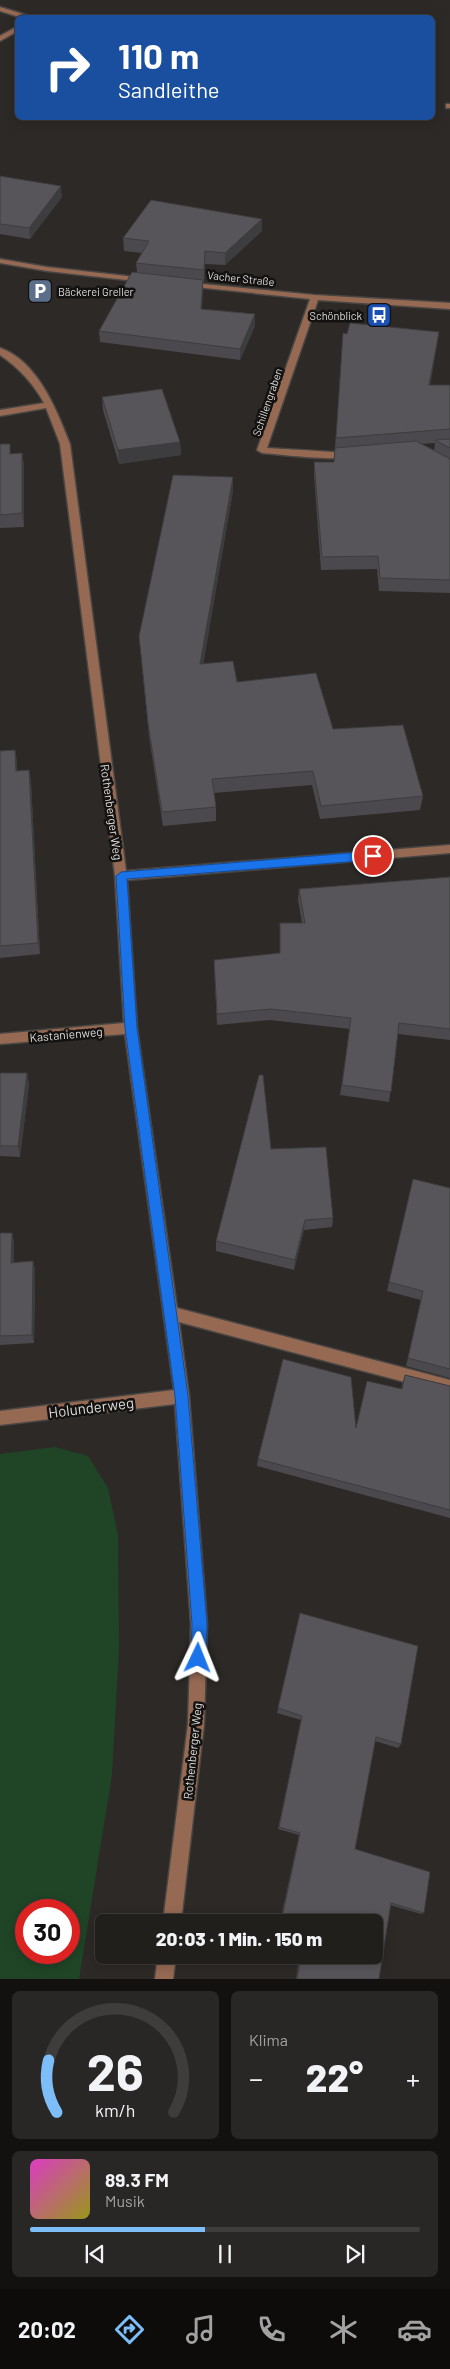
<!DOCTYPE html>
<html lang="de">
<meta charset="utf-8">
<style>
:root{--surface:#211f1c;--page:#292725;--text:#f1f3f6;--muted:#a2a2a3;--line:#3e3d3b;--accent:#7dbef9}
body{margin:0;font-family:Barlow,sans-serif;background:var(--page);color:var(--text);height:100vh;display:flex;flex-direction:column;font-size:19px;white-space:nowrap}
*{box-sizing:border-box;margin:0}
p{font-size:16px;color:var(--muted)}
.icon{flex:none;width:28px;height:28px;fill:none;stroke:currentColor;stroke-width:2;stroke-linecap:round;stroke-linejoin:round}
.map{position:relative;height:1979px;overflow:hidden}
.details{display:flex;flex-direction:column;gap:12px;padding:12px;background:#12110f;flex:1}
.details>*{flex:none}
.hud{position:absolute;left:15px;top:15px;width:420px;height:105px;border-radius:8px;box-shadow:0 2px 12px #0003,0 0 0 1px var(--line);background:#1a4fa0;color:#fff;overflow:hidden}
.speed{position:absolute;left:15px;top:1899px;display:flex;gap:10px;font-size:25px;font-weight:700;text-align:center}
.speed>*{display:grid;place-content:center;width:65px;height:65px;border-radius:50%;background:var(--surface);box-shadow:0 2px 12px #0003,0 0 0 1px var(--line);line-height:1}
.speed .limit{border:8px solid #d22;background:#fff;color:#111}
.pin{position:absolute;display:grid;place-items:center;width:42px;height:42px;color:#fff;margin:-21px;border:2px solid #fff;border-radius:50%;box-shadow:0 1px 5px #0007}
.me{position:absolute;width:55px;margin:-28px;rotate:2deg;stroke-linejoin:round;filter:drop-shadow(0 0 4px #0008)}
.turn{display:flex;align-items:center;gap:18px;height:105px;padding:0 20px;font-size:22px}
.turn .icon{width:65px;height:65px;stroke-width:2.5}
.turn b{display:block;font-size:35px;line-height:42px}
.big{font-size:38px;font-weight:800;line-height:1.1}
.details .widget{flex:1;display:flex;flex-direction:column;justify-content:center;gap:8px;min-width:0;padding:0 18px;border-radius:8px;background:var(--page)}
.details .dial{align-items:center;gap:0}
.dial svg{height:130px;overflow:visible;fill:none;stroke:var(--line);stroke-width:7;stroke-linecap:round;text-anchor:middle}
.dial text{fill:var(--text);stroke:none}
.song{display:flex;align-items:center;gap:15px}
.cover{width:60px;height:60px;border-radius:8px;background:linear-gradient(135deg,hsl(310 70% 55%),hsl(60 70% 35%))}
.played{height:5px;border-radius:2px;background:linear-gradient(90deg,var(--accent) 45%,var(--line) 45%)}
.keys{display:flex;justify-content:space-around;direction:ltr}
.heat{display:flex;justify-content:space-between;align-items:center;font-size:28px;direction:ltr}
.details .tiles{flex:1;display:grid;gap:12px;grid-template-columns:1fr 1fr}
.widget:last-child{grid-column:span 2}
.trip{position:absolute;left:95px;top:1914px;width:288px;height:50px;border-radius:8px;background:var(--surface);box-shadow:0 2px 12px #0003,0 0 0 1px var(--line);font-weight:800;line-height:50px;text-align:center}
.tab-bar{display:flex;height:80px;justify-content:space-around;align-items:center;background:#0d0c0b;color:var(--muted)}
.tab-bar .icon{width:35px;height:35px}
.tab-bar .selected{color:var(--accent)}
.tab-bar b{font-size:22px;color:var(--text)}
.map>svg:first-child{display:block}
</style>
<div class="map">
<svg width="450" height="1979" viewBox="0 0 450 1979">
<rect width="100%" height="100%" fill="#2c2926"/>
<path fill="#1f4526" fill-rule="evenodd" d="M55,1447L88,1456L108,1488L118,1535L119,1648L112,1775L79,1979H0V1454ZM26,1910H69V1952H26Z"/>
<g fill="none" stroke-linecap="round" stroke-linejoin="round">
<defs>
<path id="minor" d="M0,7L33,17L34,18H22L0,11Z
M18,26V31L0,41V36Z
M446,104H450V108H446Z
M0,259L47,267L144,278L148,280L144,282L47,271L0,263Z
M183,282L315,295L450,303V309L318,300L267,448C279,449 351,452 355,455C345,463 278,454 262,453L257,450L310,299L186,286L182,284Z
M0,348C38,361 57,411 70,444L126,871L450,845V853L127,880L137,1028L177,1308L450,1380V1394L179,1322L189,1396L207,1624L204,1724L181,1922H163L188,1724L191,1624L175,1404L0,1425V1411L174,1390L125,1034L0,1044V1034L124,1023L115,876L60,444L46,408L0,416V410L44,403C33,383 19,368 0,355Z
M158,1955H176L173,1979H155Z"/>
</defs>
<use href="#minor" stroke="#484543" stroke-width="3"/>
<use href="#minor" fill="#966953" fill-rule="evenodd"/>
</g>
<path fill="#4b494d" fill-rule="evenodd" d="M0,176L62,197L30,239L0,234Z
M262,219V231L225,265L205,264L204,282H203L202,309L255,314V326L240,360L100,342L99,331L137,272L136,263L142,253L124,251L123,238Z
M343,333L437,345L430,385H450V593L379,591L377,569L321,570L314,475V462H334ZM435,443L434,450L422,444Z
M102,397L180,442L181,455L119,464L103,410Z
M0,444L11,454L22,453L24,466V527L0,528Z
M233,491L203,664L237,682L333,729L423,796L420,810L320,819L312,785L214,793L216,807V821L163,826L149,737L139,636Z
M15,750L17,762V771L29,770L31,782L40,954L0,958V751Z
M450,877V1040L398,1034L389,1102L340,1095L350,1029L270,1020L217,1025L214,960L280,953V923H302L298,900L299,889Z
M0,1073H27L29,1085L20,1157L0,1156Z
M271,1149L333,1218L332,1227L304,1230L294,1270L216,1251V1241Z
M413,1179L450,1188V1378L406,1366L421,1300L387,1291Z
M0,1233H12L14,1242V1262L33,1261L35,1270L34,1343L0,1345Z
M405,1375L450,1386V1518L257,1466L258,1459L356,1428L401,1389Z
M300,1613L401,1744L398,1748L375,1741L355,1849L424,1913L421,1914L390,1905L379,1979H296L299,1958L291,1955H374V1922H280L299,1835L278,1829L301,1720L277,1713Z"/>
<path fill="#3d3c3e" d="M61,186L62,197L30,239L29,228Z
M262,219V231L225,265V253Z
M205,251V264L204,282V270Z
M203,280V291L201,320V309Z
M255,314V326L240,360V349Z
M439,332L437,345L428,398L429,385Z
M180,442L181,455L119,464L118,450Z
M22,453L24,466V527L22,513Z
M233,477V491L201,678L200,664Z
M15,750L17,762L18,783L16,771Z
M29,770L31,782L40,954L38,943Z
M27,1073L29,1085L20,1157L18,1146Z
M305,1220L304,1230L294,1270L295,1260Z
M12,1233L14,1242V1272L11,1263Z
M33,1261L35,1270L34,1343L32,1335Z"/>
<path fill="#575559" stroke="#3d3c3e" d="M0,176L61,186L29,228L0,224Z
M151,200L262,219L225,253L205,251L204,270L136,263L149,241L123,238Z
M132,272L203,280L201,309L255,314L240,349L99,331Z
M350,323L439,332L429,385H450V429L336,438L343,333L347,334Z
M162,389L180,442L118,450L102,397Z
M450,439V448L435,440Z
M416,441L450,459V580L380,578L378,556L322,557L314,462H334L335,448Z
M0,444H10V454L22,453V513L0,515Z
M173,475L233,477L200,664L233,661L237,682L316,673L333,729L403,725L423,796L321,806L313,771L212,779L216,807L162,812L148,723L139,636Z
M15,750L16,771L29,770L38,943L0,946V751Z
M450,877V1029L399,1023L391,1092L342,1085L351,1018L271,1009L217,1014L214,960L280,953V923H305L299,889Z
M0,1073H27L18,1146H0Z
M259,1075H263L271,1149L326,1147L333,1218L305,1220L295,1260L216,1241Z
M413,1179L450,1188V1369L408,1358L423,1291L389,1282Z
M0,1233H12L11,1263L33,1261L32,1335L0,1336Z
M283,1359L351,1377L356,1428L367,1381L402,1389L405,1375L450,1386V1510L258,1459Z
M300,1613L418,1646L401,1744L376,1737L355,1849L430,1872L424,1913L391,1903L379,1979H297L301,1957L295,1955H374V1922H281L300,1833L279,1827L302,1716L278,1708Z"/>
<path fill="#1a73e8" stroke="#114b97" d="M373,851L378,856L373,860L127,879L137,1028L188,1396L207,1624L206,1658L203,1663L198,1665L193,1663L191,1658L192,1624L175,1396L125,1028L116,876L121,872Z"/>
<defs>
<symbol id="parking-square" viewBox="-11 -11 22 22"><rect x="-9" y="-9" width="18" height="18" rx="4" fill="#5c6f8a" stroke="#131211"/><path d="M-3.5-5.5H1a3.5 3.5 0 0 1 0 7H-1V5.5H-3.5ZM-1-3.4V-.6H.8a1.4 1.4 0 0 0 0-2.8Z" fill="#fff"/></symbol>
<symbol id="bus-square" viewBox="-11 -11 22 22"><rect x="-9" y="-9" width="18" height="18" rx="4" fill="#1a4fb4" stroke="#131211"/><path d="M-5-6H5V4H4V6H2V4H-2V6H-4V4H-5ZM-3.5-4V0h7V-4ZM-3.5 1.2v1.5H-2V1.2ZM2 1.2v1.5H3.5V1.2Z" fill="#fff"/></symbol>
</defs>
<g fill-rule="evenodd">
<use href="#parking-square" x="26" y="277" width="28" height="28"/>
<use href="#bus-square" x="365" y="301" width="28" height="28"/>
</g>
<g text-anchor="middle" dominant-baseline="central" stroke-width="5" stroke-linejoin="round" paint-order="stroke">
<g font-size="11" fill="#dddbd9" stroke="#131211">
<text transform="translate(241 278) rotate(6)">Vacher Straße</text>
<text transform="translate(267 402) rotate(-71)">Schillengraben</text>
</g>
<g font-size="11" fill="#dddbd9" stroke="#131211" text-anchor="start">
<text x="58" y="291">Bäckerei Greller</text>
<text x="362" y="315" text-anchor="end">Schönblick</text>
</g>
<g font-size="12" fill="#dddbd9" stroke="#131211">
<text transform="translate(112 812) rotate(82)">Rothenberger Weg</text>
<text transform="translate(66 1034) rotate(-5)">Kastanienweg</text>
<text transform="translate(192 1751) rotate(-84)">Rothenberger Weg</text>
</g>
<g font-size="15" fill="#dddbd9" stroke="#131211">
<text transform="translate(91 1407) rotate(-7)">Holunderweg</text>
</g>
</g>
</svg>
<div class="speed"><div class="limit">30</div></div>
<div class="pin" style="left:373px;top:856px;background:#d93025"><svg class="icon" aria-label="arrive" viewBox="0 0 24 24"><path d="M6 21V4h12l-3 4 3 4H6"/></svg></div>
<svg class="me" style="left:198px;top:1658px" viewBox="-20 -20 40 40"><path d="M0-17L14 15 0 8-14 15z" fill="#1a73e8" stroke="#fff" stroke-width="4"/></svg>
<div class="trip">20:03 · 1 Min. · 150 m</div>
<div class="hud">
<div class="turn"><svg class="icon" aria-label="right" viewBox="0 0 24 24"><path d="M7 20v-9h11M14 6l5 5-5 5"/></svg><div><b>110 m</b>Sandleithe</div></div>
</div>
</div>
<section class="details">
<div class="tiles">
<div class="widget dial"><svg viewBox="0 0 100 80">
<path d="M14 69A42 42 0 1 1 86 69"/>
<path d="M14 69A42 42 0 0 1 9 37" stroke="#7dbef9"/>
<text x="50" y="56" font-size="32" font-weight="700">26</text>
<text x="50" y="72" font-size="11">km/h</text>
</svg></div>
<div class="widget"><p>Klima</p>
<div class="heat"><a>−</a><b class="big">22°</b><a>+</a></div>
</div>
<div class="widget">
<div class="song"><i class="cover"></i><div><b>89.3 FM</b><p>Musik</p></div></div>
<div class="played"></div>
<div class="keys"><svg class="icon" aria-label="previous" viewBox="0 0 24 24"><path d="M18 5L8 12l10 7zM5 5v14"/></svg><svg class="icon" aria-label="pause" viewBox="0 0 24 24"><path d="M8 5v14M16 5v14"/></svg><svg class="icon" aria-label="next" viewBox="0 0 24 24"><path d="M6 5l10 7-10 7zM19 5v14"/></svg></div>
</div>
</div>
</section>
<nav class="tab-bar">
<b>20:02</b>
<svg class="icon selected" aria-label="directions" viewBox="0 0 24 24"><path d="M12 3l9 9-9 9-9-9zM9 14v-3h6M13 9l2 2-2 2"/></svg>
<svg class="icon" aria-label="music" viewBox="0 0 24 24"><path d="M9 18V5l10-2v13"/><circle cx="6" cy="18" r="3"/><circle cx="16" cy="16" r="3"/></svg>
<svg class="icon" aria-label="phone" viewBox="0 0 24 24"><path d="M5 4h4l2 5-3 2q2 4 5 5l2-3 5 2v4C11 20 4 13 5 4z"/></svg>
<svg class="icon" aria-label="climate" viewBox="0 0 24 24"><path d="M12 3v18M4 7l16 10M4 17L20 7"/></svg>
<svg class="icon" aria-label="car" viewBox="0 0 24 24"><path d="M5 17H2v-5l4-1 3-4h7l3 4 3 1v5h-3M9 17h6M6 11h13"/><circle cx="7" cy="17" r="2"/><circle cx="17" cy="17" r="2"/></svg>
</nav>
